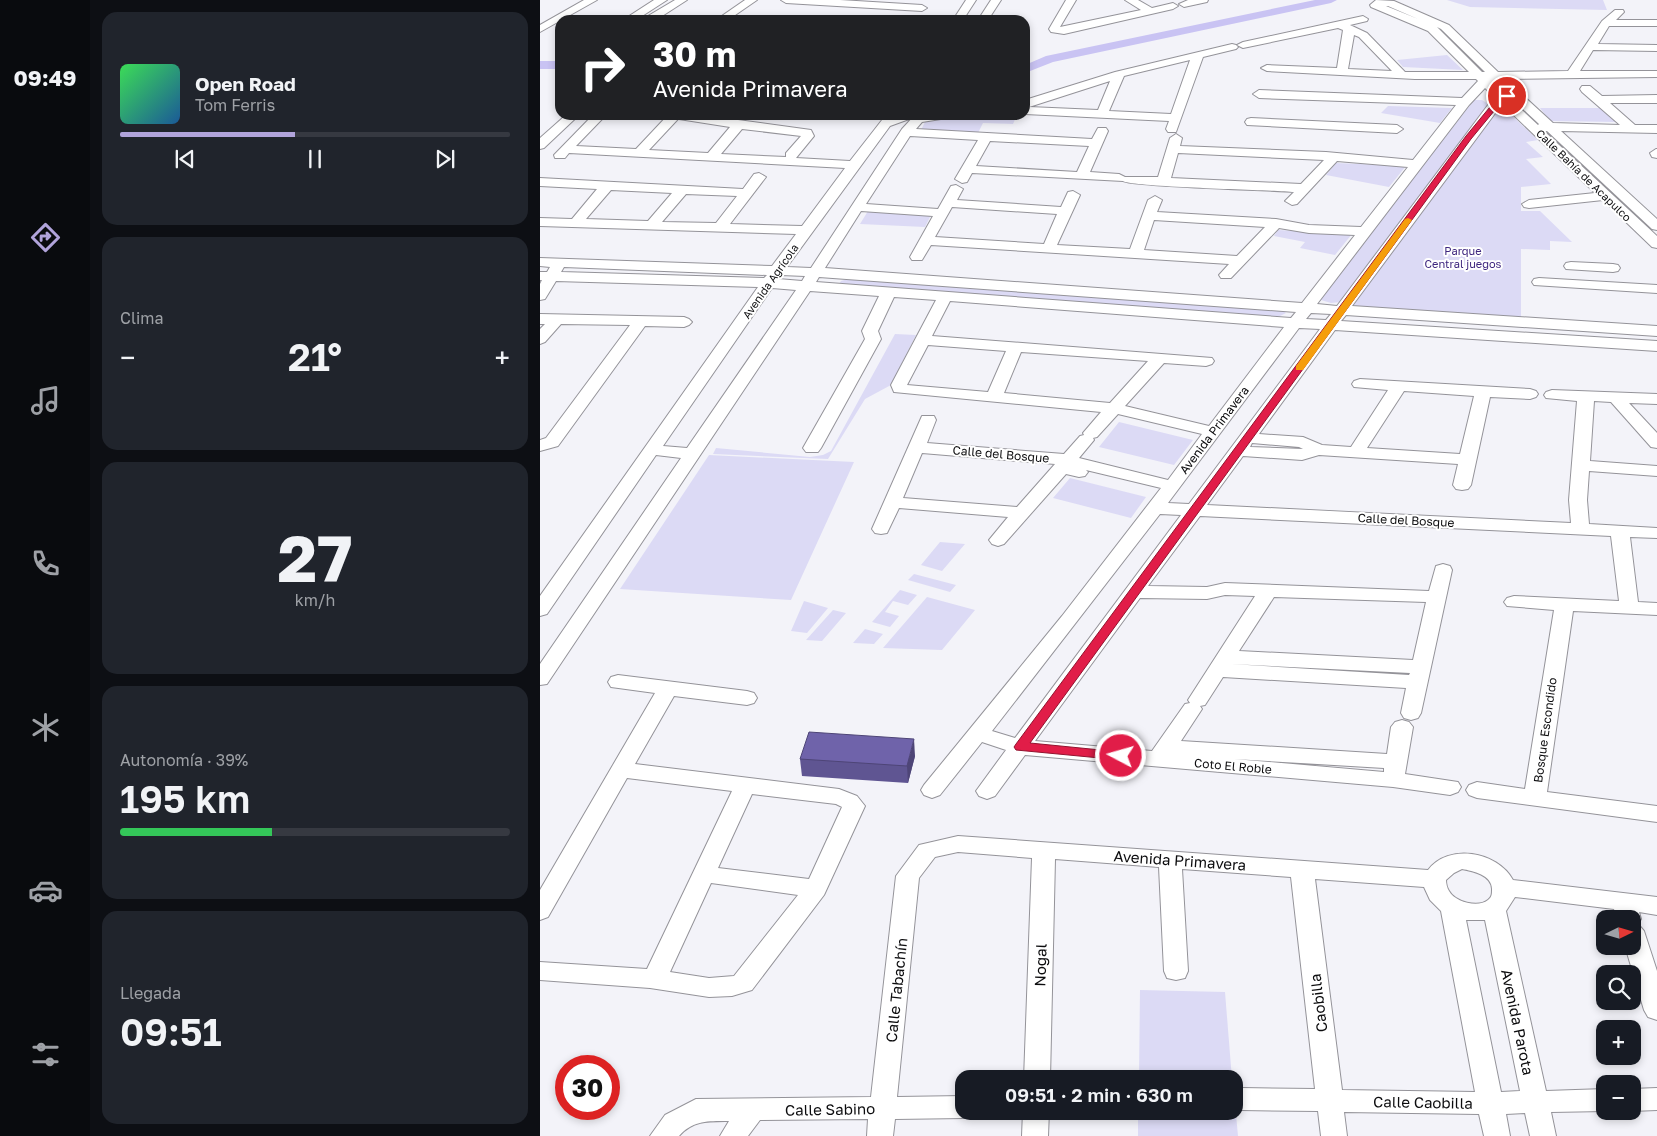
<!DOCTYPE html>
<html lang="es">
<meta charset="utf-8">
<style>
:root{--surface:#171b24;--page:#20242c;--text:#f1f3f6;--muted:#9ea1a6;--line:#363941;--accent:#b1a4db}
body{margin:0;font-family:"Golos Text",sans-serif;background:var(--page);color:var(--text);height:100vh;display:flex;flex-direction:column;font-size:19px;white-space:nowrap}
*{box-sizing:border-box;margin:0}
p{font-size:16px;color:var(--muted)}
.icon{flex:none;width:28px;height:28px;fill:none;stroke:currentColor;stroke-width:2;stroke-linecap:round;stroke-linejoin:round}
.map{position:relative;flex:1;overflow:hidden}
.sheet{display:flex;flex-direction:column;gap:12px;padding:12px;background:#0d0f14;width:450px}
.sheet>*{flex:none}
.top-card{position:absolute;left:15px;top:15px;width:475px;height:105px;border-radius:15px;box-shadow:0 2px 8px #0003;background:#202124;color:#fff;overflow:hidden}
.needle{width:32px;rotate:85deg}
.controls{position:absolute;left:1056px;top:910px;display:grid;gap:10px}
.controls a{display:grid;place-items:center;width:45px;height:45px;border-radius:10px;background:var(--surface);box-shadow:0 2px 8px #0003;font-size:25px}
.speed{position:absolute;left:15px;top:1055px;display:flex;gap:10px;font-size:25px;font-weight:700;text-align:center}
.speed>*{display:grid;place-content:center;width:65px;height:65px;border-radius:50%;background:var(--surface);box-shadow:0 2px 8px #0003;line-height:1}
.speed .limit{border:8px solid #d22;background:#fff;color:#111}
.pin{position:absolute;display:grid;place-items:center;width:42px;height:42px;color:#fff;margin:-21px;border:2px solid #fff;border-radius:50%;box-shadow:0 1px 5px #0007}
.me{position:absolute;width:55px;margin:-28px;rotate:276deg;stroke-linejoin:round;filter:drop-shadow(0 0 4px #0008)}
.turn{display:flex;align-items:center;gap:18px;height:105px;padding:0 15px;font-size:22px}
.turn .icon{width:65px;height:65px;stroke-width:2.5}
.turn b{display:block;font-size:35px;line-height:42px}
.big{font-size:38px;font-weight:600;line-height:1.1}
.sheet .widget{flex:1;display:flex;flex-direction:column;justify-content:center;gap:8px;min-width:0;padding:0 18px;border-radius:15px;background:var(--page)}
.sheet .dial{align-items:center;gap:0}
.dial b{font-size:65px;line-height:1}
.song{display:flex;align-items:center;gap:15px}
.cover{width:60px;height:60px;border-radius:8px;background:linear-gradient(135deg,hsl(130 70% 55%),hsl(210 70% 35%))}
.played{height:5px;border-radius:2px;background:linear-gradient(90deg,var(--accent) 45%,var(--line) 45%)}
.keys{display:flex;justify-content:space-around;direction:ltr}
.heat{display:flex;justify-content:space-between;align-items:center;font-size:28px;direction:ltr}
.charge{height:8px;border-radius:4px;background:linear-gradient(90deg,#34c759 39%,var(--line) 0)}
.trip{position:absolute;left:415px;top:1070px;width:288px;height:50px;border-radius:15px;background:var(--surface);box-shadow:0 2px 8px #0003;font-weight:600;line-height:50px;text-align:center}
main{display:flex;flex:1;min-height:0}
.dock{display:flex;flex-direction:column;width:90px;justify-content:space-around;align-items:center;background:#090b0e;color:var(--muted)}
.dock .icon{width:35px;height:35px}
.dock .active{color:var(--accent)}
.dock b{font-size:22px;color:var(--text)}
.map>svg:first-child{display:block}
</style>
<main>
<nav class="dock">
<b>09:49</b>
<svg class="icon active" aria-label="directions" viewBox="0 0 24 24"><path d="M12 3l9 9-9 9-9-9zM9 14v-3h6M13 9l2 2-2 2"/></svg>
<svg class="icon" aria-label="music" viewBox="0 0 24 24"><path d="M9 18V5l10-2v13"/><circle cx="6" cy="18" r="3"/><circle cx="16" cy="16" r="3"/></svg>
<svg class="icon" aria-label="phone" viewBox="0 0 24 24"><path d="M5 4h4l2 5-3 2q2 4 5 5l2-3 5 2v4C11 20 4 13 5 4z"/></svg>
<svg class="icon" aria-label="climate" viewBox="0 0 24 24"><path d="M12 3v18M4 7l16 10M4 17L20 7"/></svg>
<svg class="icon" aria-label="car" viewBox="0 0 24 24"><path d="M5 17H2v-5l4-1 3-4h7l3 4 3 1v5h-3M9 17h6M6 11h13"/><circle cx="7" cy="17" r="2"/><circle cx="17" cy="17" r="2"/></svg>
<svg class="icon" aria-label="filters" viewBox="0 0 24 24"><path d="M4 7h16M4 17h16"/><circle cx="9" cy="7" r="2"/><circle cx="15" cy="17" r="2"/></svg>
</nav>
<section class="sheet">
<div class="widget">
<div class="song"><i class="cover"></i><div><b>Open Road</b><p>Tom Ferris</p></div></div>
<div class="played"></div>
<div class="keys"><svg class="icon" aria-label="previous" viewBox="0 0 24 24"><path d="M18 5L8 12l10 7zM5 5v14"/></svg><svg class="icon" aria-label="pause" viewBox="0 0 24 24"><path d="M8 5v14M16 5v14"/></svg><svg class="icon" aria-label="next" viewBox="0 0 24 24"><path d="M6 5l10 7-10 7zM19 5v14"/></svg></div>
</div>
<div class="widget"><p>Clima</p>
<div class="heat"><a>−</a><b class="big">21°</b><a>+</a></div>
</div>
<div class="widget dial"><b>27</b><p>km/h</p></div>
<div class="widget"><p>Autonomía · 39%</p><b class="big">195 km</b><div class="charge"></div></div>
<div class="widget"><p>Llegada</p><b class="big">09:51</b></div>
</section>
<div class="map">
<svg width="1117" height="1136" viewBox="0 0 1117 1136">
<rect width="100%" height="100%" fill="#f3f3f9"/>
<path fill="#dcdaf5" d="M907,0H1063L1067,10L930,7Z
M907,55L923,70L863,67L857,60Z
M934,100H942L948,104L801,302L791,303L781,300L780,297Z
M848,106L912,108L900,123L841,113Z
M959,108L965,109L998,140L986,142L1003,157L986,159L1011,184L981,187V211H1000L1032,242L1010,241V250L981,249V317L812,307Z
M1000,108H1061L1078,122L1010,121Z
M447,115H477L473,124L443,123L438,133L381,130L386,120Z
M796,163L866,166L849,187L786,175Z
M328,211L391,215L385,227L320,224Z
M738,230L812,234L795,255L760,248L765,242L734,236Z
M308,279L739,309L746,313L738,317L303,286L299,284L301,281Z
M355,334L376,335L351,385L325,399L288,459L173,454L176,448L270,457L283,455L291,451Z
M579,422L653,440L634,465L559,447Z
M169,455L314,462L251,600L80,589Z
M530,478L606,497L591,518L513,498Z
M400,542L425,544L402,571L381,565Z
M374,574L416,585L410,592L368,580Z
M360,590L377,595L368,605L353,601L345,612L359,616L350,627L332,622Z
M387,597L435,610L402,650L343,648Z
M264,601L288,608L267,633L251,631Z
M293,610L306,613L282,641L266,640Z
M325,629L343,634L334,644L313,643Z
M600,990L685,992L692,1079H599Z
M694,1093L698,1136H598V1111H694Z"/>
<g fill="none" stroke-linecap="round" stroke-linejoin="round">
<path fill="#c9c3f3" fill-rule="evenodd" d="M775,0H797L791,3L513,62L485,73V65L506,56Z
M0,61H20V69H0Z"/>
<defs>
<path id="minor" d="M44,0H57L0,32V25Z
M114,0H127L96,20H83Z
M135,0H147L116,20H108V16Z
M205,0H217L188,20H176Z
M241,0H300L382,5L387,8L382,11L246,3Z
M426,0H436L423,20H413Z
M451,0H461L448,20H438Z
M526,0H536L520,27L601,10L585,0H598L612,8L633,3L638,6L633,9L524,34L511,32L509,29Z
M648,0H668L667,2L644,7L639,4Z
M836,0L854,1L909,25L958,72L1028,71L1062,21L1075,10H1083L1084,12L1076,20H1117V26H1069L1058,44L1117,45V51L1053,50L1040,71H1117V77L965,79L1013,123L1080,125L1042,92L1040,89L1042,86H1050L1062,96L1117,95V103H1070L1095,125H1117V133L1021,131L1117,219V230L1112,229L1007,131H1004L1117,236V248L1112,247L1063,200L989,208L984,207L982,204L989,200L1055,193L962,104L812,306L1117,326V336L806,315L801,321L1117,341V351L795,330L719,434L763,437L782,445L811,447L848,390L814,387L812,384L814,381L820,379L990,389L996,391L998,394L996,397L990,399L950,397L931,485L928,489L922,490L916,489L913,485L918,464L779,455L762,460L703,456L667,505L1031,523L1029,500L1037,401L1006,398L1004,395L1006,392L1012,390L1117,394V404L1089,403L1117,433V448L1111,447L1071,402L1054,401L1050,461L1117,466V476L1049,471L1047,500L1049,524L1117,528V538L1090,537L1098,602L1117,603V615L1033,611L1007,792L1117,806V822L937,798L929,795L926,790L929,785L937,782L985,789L1014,610L967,606L964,602L967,598L974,596L1079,601L1071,536L660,516L608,586L667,587L685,583L889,591L896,566L903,564L910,566L912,570L881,713L878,718L871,720L864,718L861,713L866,688L683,677L665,705L660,706L662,709L641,741L847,754L851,727L855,722L862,720L869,722L873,727L865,774L918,782L921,787L918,792L910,795L853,787L485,755L455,796L447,799L439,796L436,791L466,750L442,742L400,795L392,798L384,795L381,790L384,785L522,616L621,488L546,470L548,472L545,476L539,477L526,474L464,544L458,546L452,544L449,540L468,517L359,508L347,533L341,534L335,533L332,529L382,416H394L396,420L387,443L524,454L540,436L544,435L543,433L561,412L354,392L351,385L396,300L354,297L338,331L341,339L281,448L278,452H266L263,448L325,339L322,331L339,296L270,291L7,684L0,685V664L141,458L116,455L7,614L0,616V596L218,287L16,281L5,299L0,300V284L2,280H0V272H7L10,267L0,266V258L232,266L256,234L0,226V218L32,219L57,189L0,186V178L203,189L214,174L219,173L226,177L190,224L262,226L305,168L29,153L25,158H15L14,155L53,115H66L36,146L96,149L128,115H161L271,130L274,136L256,158L310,161L342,120L357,115H374L372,118L350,126L247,267L271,268L362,129L374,116L378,115H409L407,118L382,122L376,129L552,139L558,128H566L568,131L550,172L579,174L585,177H618L630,138L636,134L642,138L640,146L786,152L873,160L916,105L719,98L713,94L719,90L922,98L938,81L936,79H875L727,71L721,68L727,65L797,68L803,30L798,28L703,48L697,45L703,42L823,16L828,19L827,21L810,25L827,33L865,72H929L888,31L831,7L830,5ZM846,6H848L878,19ZM897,27L901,29L945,72H942ZM814,35L819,37L852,71L808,69ZM955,84H957L966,93H964ZM945,88L954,97L797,306L777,304L929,105ZM970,99H972L999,124L998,125ZM138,119H139L190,127L168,153L109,150ZM202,129L261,136L246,153V157L181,154ZM370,136L438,140L415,179L422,183L427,182L432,173L583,181C591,187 732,190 754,192L745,201L752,205L757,204L797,161L868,167L821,227L769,225L736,219L617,212L622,200L615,196L608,200L590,249L517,245L540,195L533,191L528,192L521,207L417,200L423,189L416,185L411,186L398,209L326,204ZM450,141L549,146L537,172L436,166ZM638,153L784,160L761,184L631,178ZM71,190L132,193L108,221L46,219ZM146,194L197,196L176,223L122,222ZM412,207L517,214L504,244L395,237ZM321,211L393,216L370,257L372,260H382L391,245L689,264L679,275L681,278H691L739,228L769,233L815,235L762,303L285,268ZM614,220L725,227L697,256L604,250ZM24,267L227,275L224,278L21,272ZM241,275L265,276L262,281L238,279ZM279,277L756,312L751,318L276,282ZM232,288L256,290L147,448L123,446ZM410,301L744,327L669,426L585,406L624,363L666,366L672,364L674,361L672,358L392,336ZM771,313L791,314L786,320L766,319ZM759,328L780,329L649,504L628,503ZM388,345L466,351L448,392L367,385ZM481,352L608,361L570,403L464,393ZM864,391L934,396L920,454L827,448ZM578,414L662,434L628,480L539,458L554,440L553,438L557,437ZM712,443L759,447L763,449L710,447ZM382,453L515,464L477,507L363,498ZM620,514L641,515L475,738L452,731ZM685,595L715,596L648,700L650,703L645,704L612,751L495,741L600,598L667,599ZM734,597L886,602L873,660L699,651ZM691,664L870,673L869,675ZM694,759L844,768V772Z
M692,44L696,45L698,47L696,49L663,57L636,132H628L626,129L629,121L485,114V100L575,72ZM650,60L631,114L569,111L584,76ZM570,81L558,110L489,107Z
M26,115H39L4,148L0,149V138Z
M711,118L857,125L863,129L857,133L707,125L705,122L707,119Z
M1116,149H1117V158L1112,157L1110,153Z
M1031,262L1073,264L1078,265L1080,268L1078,271L1073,272L1026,269L1024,266L1026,263Z
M999,278L1117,285V293L994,285L992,282L994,279Z
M0,314L144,317L149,319L152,322L149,325L144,327L105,326L18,446L0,451V440L6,438L90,325L21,324L5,342L0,344V329L5,324H0Z
M78,675L207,691L214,693L217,698L214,703L207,705L134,696L95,764L299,789L317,796L325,806L284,895L212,990L192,996L169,997L110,988L0,980V962L107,969L192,791L87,778L8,917L0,920V890L115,693L71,687L68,682L71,677ZM212,794L296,804L302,807L269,879L178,868ZM171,883L258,895L194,976L169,978L130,972Z
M418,836L888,870C908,843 957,851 973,880L1117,897V915L1099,912L1101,919L1098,924L1104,931L1117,971V1020L1108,1017L1104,1010L1085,946H1092V919H1077L1074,909L975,897L966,911L1006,1091L1065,1089V1111L1011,1112L1016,1136H990L985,1113L966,1114L970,1136H944L939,1114L804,1112L807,1136H781L778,1111L701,1110L694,1107V1091L701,1088L775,1089L751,877L642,869L648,971L645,978L636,980L627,978L624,971L619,867L515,859L510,1079H484L492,858L418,852L395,857L379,878L357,1097L424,1096V1111H435L433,1115L424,1118L355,1119L353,1136H327L328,1119L220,1120L208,1136H180L189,1121C169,1121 153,1120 139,1136H110L125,1115L156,1099L331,1097L356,876L379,845ZM922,869C933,871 952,875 952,889C952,894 952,897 948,900C938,908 915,902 909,891C907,888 906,883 906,880L914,873ZM775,879L884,887L890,900L901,911L935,1092L802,1090ZM926,920H945L980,1091L961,1092Z
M1117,1088V1110L1092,1111V1089Z
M483,1111H509L508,1136H482Z"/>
</defs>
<use href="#minor" stroke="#949399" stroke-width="2"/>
<use href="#minor" fill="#fff" fill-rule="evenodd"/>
</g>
<path fill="#5f5592" d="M375,756L368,783L262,776L260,759Z"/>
<path fill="#4e4577" d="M374,739L375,756L368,783L367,766Z"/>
<path fill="#6f63aa" stroke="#4e4577" d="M269,732L374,739L367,766L260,759Z"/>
<path fill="#e11d48" stroke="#92132f" d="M967,94H969V98L964,99L931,139L490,743L581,752L586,753L588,756L586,759L581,760L476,750L474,747L476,744L926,136L959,96Z"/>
<path fill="#f59e0b" d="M868,218L872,220L763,370H756V366L865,219Z"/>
<g text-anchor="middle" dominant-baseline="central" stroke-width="4" stroke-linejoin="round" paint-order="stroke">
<g font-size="11" fill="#0c0c0e" stroke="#fff">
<text transform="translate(1044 175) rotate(44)">Calle Bahía de Acapulco</text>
<text transform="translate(230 281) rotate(-55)">Avenida Agrícola</text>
</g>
<g font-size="11" fill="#3e267e" stroke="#fff">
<text x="923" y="250">Parque<tspan x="923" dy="13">Central juegos</tspan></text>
</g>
<g font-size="12" fill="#0c0c0e" stroke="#fff">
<text transform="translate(674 430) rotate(-53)">Avenida Primavera</text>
<text transform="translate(461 454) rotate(5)">Calle del Bosque</text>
<text transform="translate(866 520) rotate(3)">Calle del Bosque</text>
<text transform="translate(1005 730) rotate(-82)">Bosque Escondido</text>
<text transform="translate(693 766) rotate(5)">Coto El Roble</text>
</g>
<g font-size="15" fill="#0c0c0e" stroke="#fff">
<text transform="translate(640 860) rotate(4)">Avenida Primavera</text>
<text transform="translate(500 965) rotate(-88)">Nogal</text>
<text transform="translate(356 990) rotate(-84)">Calle Tabachín</text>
<text transform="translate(778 1003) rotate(-97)">Caobilla</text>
<text transform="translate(978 1022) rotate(78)">Avenida Parota</text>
<text transform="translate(883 1102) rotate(1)">Calle Caobilla</text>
<text transform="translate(290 1109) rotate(-1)">Calle Sabino</text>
</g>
</g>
</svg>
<div class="controls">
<a><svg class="needle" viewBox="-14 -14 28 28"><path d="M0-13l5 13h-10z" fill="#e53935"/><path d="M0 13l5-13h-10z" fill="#9ea1a6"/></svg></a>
<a><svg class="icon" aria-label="search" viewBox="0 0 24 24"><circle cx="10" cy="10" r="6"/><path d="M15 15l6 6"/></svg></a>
<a>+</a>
<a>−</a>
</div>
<div class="speed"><div class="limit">30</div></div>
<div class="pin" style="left:967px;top:96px;background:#d93025"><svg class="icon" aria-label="arrive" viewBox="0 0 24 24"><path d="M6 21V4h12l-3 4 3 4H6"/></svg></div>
<svg class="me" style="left:581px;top:756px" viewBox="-20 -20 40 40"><circle r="17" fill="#e11d48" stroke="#fff" stroke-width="3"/><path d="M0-11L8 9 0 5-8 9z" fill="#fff"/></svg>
<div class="trip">09:51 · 2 min · 630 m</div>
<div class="top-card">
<div class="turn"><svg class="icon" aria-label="right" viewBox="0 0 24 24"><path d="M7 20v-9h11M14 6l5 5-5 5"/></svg><div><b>30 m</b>Avenida Primavera</div></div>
</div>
</div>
</main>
